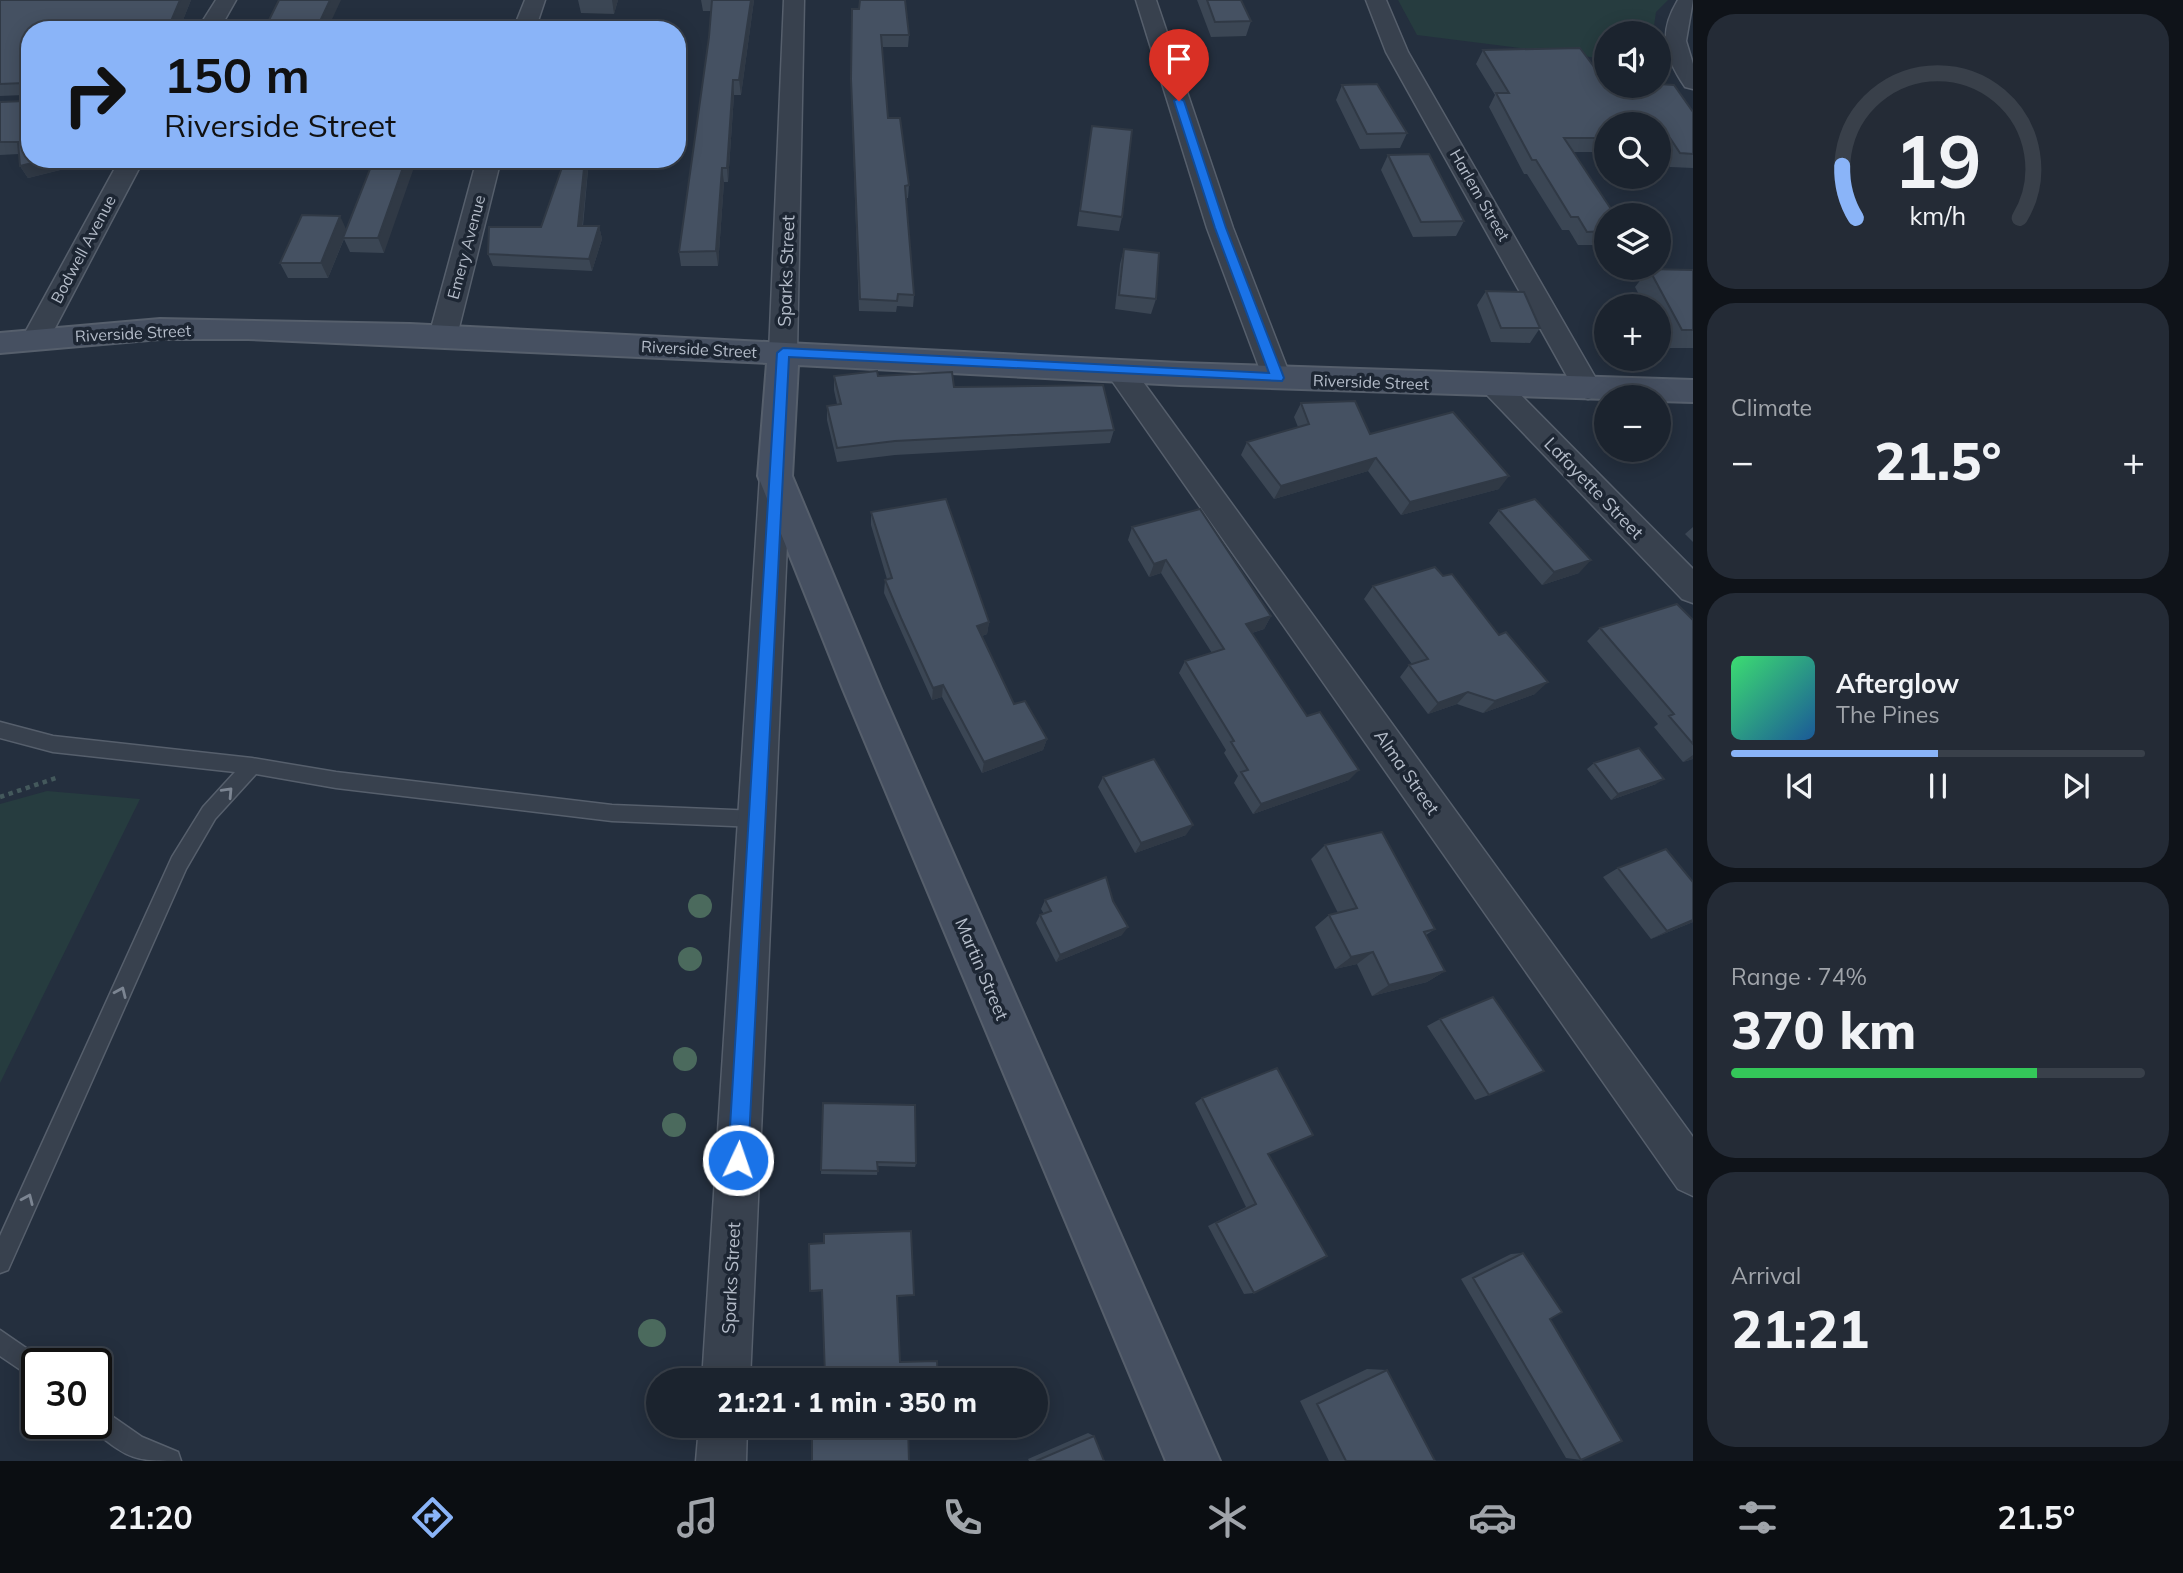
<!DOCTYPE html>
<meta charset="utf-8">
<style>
:root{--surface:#1b232e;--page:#242b36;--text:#f1f3f6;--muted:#a0a4aa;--line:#39404a;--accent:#8ab4f8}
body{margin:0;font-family:Mulish,sans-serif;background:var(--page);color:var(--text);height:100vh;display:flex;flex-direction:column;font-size:26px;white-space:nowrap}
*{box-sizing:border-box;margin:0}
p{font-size:23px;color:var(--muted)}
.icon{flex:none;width:38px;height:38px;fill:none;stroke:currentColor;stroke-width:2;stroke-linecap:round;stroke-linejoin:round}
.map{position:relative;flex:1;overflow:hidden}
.panel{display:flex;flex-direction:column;gap:14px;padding:14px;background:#0f1319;width:490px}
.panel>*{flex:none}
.hud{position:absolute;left:21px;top:21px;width:665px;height:147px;border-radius:28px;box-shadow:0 4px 18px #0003,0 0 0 2px var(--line);background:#8ab4f8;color:#111;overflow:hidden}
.fabs{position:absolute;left:1594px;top:21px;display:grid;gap:14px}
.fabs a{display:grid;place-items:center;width:77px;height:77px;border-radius:50%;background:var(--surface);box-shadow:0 4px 18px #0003,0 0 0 2px var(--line);font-size:35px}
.speed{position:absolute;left:21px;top:1348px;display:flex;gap:14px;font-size:35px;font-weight:700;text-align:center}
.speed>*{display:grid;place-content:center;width:91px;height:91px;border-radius:50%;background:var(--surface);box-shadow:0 4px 18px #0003,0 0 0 2px var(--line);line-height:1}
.speed .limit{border:4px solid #111;border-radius:10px;background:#fff;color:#111}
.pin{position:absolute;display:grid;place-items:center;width:60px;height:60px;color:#fff;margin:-72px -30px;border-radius:50% 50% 50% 0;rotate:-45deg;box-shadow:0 0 7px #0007}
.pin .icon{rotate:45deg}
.me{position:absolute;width:77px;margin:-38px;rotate:3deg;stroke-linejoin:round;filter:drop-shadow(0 0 5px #0008)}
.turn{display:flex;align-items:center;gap:24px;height:147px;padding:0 28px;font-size:32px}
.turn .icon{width:91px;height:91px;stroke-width:2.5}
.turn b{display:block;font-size:49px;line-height:60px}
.big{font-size:52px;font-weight:800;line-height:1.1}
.panel .card{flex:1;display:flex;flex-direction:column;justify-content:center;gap:10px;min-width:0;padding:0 24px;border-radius:28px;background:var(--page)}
.panel .dial{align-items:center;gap:0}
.dial svg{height:182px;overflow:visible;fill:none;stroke:var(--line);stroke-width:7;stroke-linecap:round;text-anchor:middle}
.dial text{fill:var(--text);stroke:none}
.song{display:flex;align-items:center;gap:21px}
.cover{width:84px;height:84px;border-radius:10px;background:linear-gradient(135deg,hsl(140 70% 55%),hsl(210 70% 35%))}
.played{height:7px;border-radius:4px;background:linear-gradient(90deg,var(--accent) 50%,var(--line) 50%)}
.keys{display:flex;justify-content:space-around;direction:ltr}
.heat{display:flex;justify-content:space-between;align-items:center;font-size:38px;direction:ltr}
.charge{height:10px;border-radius:5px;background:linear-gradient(90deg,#34c759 74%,var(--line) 0)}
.trip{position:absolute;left:646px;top:1368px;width:402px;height:70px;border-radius:35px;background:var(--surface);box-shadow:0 4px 18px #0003,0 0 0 2px var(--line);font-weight:800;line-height:70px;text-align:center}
.menu{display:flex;height:112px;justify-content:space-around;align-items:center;background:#0b0e12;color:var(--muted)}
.menu .icon{width:49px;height:49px}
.menu .on{color:var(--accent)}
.menu b{font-size:32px;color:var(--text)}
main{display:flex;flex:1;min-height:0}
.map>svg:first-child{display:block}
</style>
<main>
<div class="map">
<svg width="1693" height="1461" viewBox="0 0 1693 1461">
<rect width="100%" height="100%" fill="#242f3e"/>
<path fill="#263c3f" d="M1398,0H1668L1656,12L1653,33H1606V59L1417,35Z
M47,791L140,799L0,1083V804Z"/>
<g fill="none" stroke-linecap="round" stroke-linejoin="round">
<defs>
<path id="lane" d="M0,722L53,736L252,758L336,772L612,805L757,811L763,813L766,819L763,825L757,827L612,821L336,788L256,774L215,819L186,869L8,1270L0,1273V1236L172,857L203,807L235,772L53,752L0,738Z
M0,1330L45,1361L46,1363H37V1381L0,1356Z
M96,1405L142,1437L178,1452L181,1461C128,1461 129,1458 87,1426L86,1423H96Z"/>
<path id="street" d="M216,0H236L219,30H197Z
M525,0H545L535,30H513Z
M784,0H804L797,353L793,360L783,362L773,360L769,353Z
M1136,0H1156L1233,228L1291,378L1287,385L1277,388L1267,385L1263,378L1207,228Z
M1366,0H1386L1408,52L1602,389L1598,396L1588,399L1578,396L1574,389L1386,52Z
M1678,0H1693L1686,41L1693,64V89L1685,87C1664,56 1658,33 1678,0Z
M120,159H144L45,347L35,349L25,347L21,340Z
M477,159H501L457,336L453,343L443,345L433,343L429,336Z
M1120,361L1130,364L1693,1137V1196L1678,1189L1110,378L1106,371L1110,364Z
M1495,376L1505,379L1693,569V603L1682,599L1485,393L1481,386L1485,379Z
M775,465L786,468L790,476L750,1381H702L760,476L764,468Z
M699,1426H747L746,1461H696Z"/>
<path id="secondary" d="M160,319L410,324L1180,363L1693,380V402L1659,401V397L1606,399L1180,385L798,365L792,476L881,689L1220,1461H1166L843,689L758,476L767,363L248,339H160L0,353V333Z"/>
</defs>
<use href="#lane" stroke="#565f6c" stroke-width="3"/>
<use href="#street" stroke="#565f6c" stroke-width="3"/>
<use href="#secondary" stroke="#565f6c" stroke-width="4"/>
<path stroke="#44595c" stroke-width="4.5" stroke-dasharray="4.5 4.5" stroke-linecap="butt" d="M0,797L59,777"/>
<use href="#lane" fill="#38414e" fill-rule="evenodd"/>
<use href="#street" fill="#38414e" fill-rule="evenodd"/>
<use href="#secondary" fill="#465061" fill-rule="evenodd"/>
</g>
<g fill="#4b6a5d">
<circle cx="700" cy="906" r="12"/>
<circle cx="690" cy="959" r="12"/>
<circle cx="685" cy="1059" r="12"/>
<circle cx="674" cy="1125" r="12"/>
<circle cx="652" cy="1333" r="14"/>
</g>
<path fill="#3b4654" d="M0,0H191L179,30H30V159H79L80,165L28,178L20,166L19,154L0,155V102L24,101V95L0,96Z
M578,0H618L614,14L581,13Z
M701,0H754L741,95H734L728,182H724L718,266H681L679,252L709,37L711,11H703Z
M1197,0H1241L1251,21L1246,36L1211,37Z
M859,9L909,35L908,47H882L888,118L909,185L908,198H906L914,295L913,307L897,306L896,312L859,311L851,91Z
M1483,50L1606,83L1693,112V168L1670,167L1661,152H1659V124H1606V152H1573L1606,215V245H1578L1569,230H1562L1527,174H1524L1489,107L1495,95L1476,64Z
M1342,85L1407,133L1400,148L1360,149L1336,100Z
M1092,126L1122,217L1119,231L1077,226Z
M1388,155L1464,221L1456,236L1413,237L1381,170Z
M196,159H246L243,165H199Z
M374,159L384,253L350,252L344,239L328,278H288L280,263L346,229Z
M565,159H589L583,226H599L602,239L592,271L493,266L488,254L541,227Z
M1124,249L1156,299L1151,314L1115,309L1120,264Z
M1649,269L1693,270V348H1667L1659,332V306H1645L1635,287Z
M1486,291L1540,328L1530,343L1491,342L1477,305Z
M834,376H878L954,387L1114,430L1110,443L895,455L837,462L827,420V406L837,404L834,390Z
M1301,403L1370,434L1499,489L1401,515L1368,471L1274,499L1241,455L1247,442L1298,427L1294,417Z
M1499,510L1579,573L1542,585L1489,523Z
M871,512L989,622L987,634L982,636L1014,704L1047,739L1043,750L982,773L942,697L932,700L884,593L885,580L887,579L871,525Z
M1132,527L1271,616L1264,629L1252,633L1349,780L1253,814L1234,783L1238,776L1224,753L1226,750L1179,673L1185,661L1212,653L1161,573L1149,577L1128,540Z
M1693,527V542L1685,534Z
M1373,586L1535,694L1483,713L1457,704L1428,714L1400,677L1409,665L1412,664L1364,599Z
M1693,620V759L1683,762L1654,727L1658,724L1587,641L1600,628Z
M1594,763L1656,784L1611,800L1587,769Z
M1103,777L1186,835L1135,853L1098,787Z
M1325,845L1435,929L1426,935L1445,971L1427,982L1372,996L1357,964L1335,969L1315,927L1329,915L1338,913L1311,859Z
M1618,868L1693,882V922L1651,939L1603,877Z
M1045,900L1122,935L1056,962L1036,923L1040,915L1044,914L1041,909Z
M1440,1019L1489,1095L1475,1100L1427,1026Z
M1202,1098L1268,1154L1254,1293L1244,1294L1208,1226L1246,1207L1195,1103Z
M823,1103L916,1163L915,1167L878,1166L877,1175L821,1174Z
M809,1244L914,1295L897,1297L900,1361H937L938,1381L802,1377L803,1376L825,1375L822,1291L811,1292L810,1291Z
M1523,1253L1581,1460L1566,1458L1461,1279L1511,1254Z
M1367,1369L1387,1370L1435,1461H1329L1300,1401Z
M1088,1433L1094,1436L1104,1461H1029L1028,1459Z"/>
<path fill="#303945" d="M180,0H191L179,30H171L169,26Z
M330,0H341L327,30H316Z
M612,0H618L614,14Z
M751,0H754L741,95L739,80Z
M733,80L734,95L728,182L727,168Z
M48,159H79L80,165L28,178L20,166Z
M406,159H417L384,253L378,238Z
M585,159H589L581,239L578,226Z
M722,168L724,182L718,266L716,251Z
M340,216L347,231L328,278L321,263Z
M599,226L602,239L592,271L589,259Z
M1376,458L1368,471L1274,499L1281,486Z
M1509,476L1499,489L1401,515L1410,502Z
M1166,560L1161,573L1149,577L1154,564Z
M1591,560L1579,573L1542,585L1554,572Z
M1271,616L1264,629L1239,637L1246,624Z
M989,622L987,634L975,638L977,626Z
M1548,682L1535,694L1483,713L1495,701Z
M943,685L942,697L932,700L933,688Z
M1468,692L1457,704L1428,714L1438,703Z
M1047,739L1043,750L982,773L984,762Z
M1693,755V759L1683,762Z
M1359,770L1349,780L1253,814L1261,804Z
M1664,779L1656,784L1611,800L1618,794Z
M1193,825L1186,835L1135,853L1141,843Z
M1693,920V922L1651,939L1667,931Z
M1128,927L1122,935L1056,962L1060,955Z
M1373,952L1357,964L1335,969L1351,957Z
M1445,971L1427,982L1372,996L1389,985Z"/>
<path fill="#455162" stroke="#303945" stroke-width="2" d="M0,0H180L169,26L153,27L152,30H30V159H48L20,166L18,142H0V102L24,101V83L0,84Z
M279,0H330L316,30H264Z
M712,0H751L739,80H733L727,168H722L716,251L679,252L709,37Z
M860,0H905L909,35H881L888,118H900L909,185L905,186L914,295L898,294L897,301L860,299L851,79L852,9H859Z
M1207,0H1241L1251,21L1215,22Z
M1580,48L1606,83V86H1659V84L1674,85L1693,112V154L1680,153L1670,138H1659V124H1606V138H1564L1615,215H1606V231L1587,232L1578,217H1571L1536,160H1532L1496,93H1509L1483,50Z
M1377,84L1407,133L1367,134L1342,85Z
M1092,126L1132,130L1122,217L1080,211Z
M1429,154L1464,221L1421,222L1388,155Z
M374,159H406L378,238H343Z
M565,159H585L578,226H599L589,259L488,254L489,227H541Z
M302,215L340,216L321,263H280Z
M1124,249L1159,253L1156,299L1119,295Z
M1649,269L1693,270V330H1682Z
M1486,291L1524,292L1540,328H1501Z
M877,371L878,376L952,372L954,387L1103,385L1114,430L895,441L837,448L827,406L841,404L834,376Z
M1355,401L1370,434L1453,412L1509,476L1410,502L1376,458L1281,486L1247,442L1309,424L1301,403Z
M946,499L989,622L977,626L1014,704L1025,701L1047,739L984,762L943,685L933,688L901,618L885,580L892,578L871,512Z
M1535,499L1591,560L1554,572L1499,510Z
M1200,509L1271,616L1246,624L1307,716L1320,712L1359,770L1261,804L1241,772L1248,770L1231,742L1234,741L1185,661L1224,649L1166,560L1154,564L1132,527Z
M1435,567L1443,576L1452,574L1499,635L1506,632L1548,682L1495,701L1468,692L1438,703L1409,665L1428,659L1373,586Z
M1677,604L1693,620V744L1669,716L1674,714L1600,628Z
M1639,748L1664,779L1618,794L1594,763Z
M1154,759L1193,825L1141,843L1103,777Z
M1382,832L1435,929L1424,932L1445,971L1389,985L1373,952L1351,957L1329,915L1357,908L1325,845Z
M1666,849L1693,882V920L1667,931L1618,868Z
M1106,877L1113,901L1128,927L1060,955L1040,915L1051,911L1045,900Z
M1493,997L1544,1071L1489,1095L1440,1019Z
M1277,1068L1313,1135L1268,1154L1327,1256L1254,1293L1216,1223L1256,1204L1202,1098Z
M823,1103L915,1105L916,1163L877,1162L878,1171L821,1170Z
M911,1231L914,1295L897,1296L900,1362L937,1361L938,1381H802V1377L825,1376L822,1290L810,1291L809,1244L824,1243V1234Z
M1523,1253L1562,1312L1550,1319L1622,1441L1581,1460L1473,1278Z
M1387,1370L1435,1461H1346L1317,1404Z
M812,1426H908L909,1461H812Z
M1094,1436L1104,1461H1036Z"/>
<defs><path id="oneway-chevron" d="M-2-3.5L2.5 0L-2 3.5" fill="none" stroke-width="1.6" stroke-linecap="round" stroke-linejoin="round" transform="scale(1.75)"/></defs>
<g stroke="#7c8592">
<use href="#oneway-chevron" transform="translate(228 792) rotate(-47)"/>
<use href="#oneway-chevron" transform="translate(121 992) rotate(-66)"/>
<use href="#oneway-chevron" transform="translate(28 1199) rotate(-66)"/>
</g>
<path fill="#1a73e8" stroke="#114b97" stroke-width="2" d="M1179,98L1184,101L1226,228L1284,378L1282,381L789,357L748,1160L745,1167L738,1170L731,1167L728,1160L777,353L783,348L1269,373L1215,228L1174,101Z"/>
<g text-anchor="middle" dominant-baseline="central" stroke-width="7" stroke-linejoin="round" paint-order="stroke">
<g font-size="16" fill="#b4bcc9" stroke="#1d2633">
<text transform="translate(1480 195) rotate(60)">Harlem Street</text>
<text transform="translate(466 247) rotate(-75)">Emery Avenue</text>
<text transform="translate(83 249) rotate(-62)">Bodwell Avenue</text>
<text transform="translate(133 333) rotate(-3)">Riverside Street</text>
<text transform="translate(699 349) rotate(3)">Riverside Street</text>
<text transform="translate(1371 382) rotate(2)">Riverside Street</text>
</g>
<g font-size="18" fill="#b4bcc9" stroke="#1d2633">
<text transform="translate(786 271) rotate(-88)">Sparks Street</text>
<text transform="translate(1594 488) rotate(46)">Lafayette Street</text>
<text transform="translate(1407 772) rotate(55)">Alma Street</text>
<text transform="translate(982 969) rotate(67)">Martin Street</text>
<text transform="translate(731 1278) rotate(-87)">Sparks Street</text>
</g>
</g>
</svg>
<div class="fabs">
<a><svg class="icon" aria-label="sound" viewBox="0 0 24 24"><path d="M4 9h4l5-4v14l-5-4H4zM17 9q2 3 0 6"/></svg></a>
<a><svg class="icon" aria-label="search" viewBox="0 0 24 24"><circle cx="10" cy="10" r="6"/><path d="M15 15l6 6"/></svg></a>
<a><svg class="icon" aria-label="layers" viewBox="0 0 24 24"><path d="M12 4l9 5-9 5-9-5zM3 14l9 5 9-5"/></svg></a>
<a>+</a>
<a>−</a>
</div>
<div class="speed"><div class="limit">30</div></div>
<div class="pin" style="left:1179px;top:101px;background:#d93025"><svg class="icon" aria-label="arrive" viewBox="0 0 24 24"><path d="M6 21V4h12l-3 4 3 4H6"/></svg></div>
<svg class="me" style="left:738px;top:1160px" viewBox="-20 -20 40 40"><circle r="17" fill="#1a73e8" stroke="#fff" stroke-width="3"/><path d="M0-11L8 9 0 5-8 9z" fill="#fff"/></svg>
<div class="trip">21:21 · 1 min · 350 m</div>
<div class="hud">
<div class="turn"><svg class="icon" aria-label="right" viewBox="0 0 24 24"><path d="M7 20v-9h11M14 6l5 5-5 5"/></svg><div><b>150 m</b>Riverside Street</div></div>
</div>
</div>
<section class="panel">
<div class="card dial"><svg viewBox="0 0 100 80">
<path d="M14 69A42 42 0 1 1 86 69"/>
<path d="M14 69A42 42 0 0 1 8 46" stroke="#8ab4f8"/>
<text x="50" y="56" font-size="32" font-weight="700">19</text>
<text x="50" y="72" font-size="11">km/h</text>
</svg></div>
<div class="card"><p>Climate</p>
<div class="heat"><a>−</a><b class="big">21.5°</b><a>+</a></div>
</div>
<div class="card">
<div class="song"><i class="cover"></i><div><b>Afterglow</b><p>The Pines</p></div></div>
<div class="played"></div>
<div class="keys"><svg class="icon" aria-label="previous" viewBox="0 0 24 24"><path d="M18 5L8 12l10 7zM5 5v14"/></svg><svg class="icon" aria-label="pause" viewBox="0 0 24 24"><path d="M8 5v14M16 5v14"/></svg><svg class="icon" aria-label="next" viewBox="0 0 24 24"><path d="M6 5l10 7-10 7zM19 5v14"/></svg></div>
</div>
<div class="card"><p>Range · 74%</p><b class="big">370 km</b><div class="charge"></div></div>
<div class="card"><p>Arrival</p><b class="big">21:21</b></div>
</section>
</main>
<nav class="menu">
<b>21:20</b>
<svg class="icon on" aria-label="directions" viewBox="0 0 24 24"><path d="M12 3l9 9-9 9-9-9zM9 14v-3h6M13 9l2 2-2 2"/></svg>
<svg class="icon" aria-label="music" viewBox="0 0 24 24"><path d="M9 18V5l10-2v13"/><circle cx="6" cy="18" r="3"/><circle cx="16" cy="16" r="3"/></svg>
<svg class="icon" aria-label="phone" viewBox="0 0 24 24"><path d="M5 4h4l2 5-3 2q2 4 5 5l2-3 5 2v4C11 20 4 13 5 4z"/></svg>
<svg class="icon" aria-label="climate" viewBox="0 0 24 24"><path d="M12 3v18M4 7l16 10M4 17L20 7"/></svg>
<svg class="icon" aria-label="car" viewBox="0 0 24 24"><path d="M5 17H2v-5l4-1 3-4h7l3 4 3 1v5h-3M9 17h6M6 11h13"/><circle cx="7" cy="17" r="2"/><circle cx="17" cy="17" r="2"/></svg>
<svg class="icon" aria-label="filters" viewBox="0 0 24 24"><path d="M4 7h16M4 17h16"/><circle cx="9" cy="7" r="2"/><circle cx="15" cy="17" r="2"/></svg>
<b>21.5°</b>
</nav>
